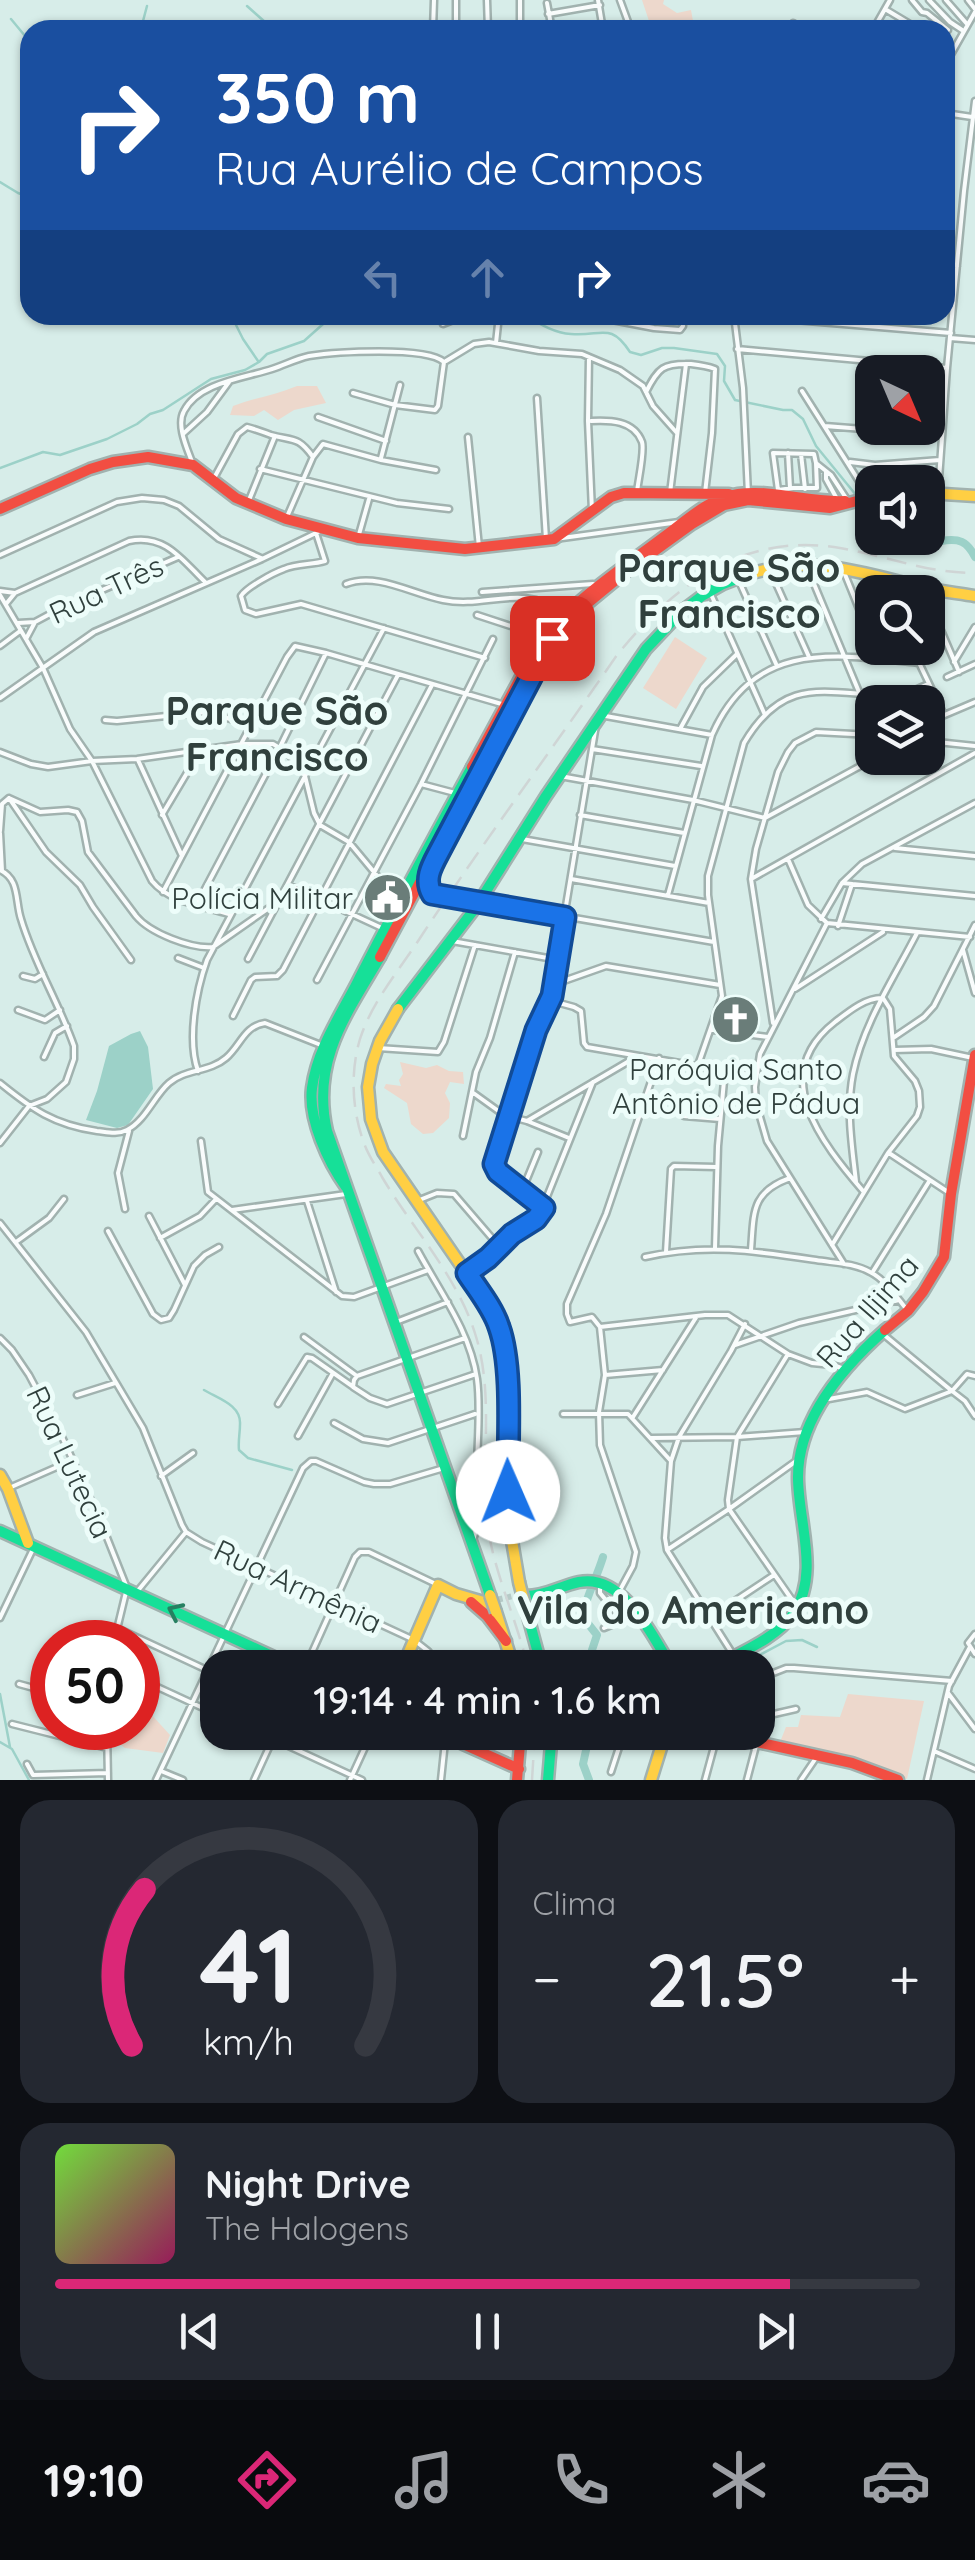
<!DOCTYPE html>
<html lang="pt">
<meta charset="utf-8">
<style>
:root{--surface:#171b24;--page:#242831;--text:#f1f3f6;--muted:#9ea1a6;--line:#363941;--accent:#db2777}
body{margin:0;font-family:Quicksand,sans-serif;background:var(--page);color:var(--text);height:100vh;display:flex;flex-direction:column;font-size:38px;white-space:nowrap}
*{box-sizing:border-box;margin:0}
p{font-size:32px;color:var(--muted)}
.icon{flex:none;width:55px;height:55px;fill:none;stroke:currentColor;stroke-width:2;stroke-linecap:round;stroke-linejoin:round}
.map{position:relative;height:1780px;overflow:hidden}
.drawer{display:flex;flex-direction:column;gap:20px;padding:20px;background:#0d0f14;flex:1}
.drawer>*{flex:none}
.top-card{position:absolute;left:20px;top:20px;width:935px;height:305px;border-radius:30px;box-shadow:0 2px 8px #0004;background:#1a4fa0;color:#fff;overflow:hidden}
.needle{width:65px;rotate:136deg}
.fabs{position:absolute;left:855px;top:355px;display:grid;gap:20px}
.fabs a{display:grid;place-items:center;width:90px;height:90px;border-radius:20px;background:var(--surface);box-shadow:0 2px 8px #0004;font-size:50px}
.speed{position:absolute;left:30px;top:1620px;display:flex;gap:20px;font-size:50px;font-weight:700;text-align:center}
.speed>*{display:grid;place-content:center;width:130px;height:130px;border-radius:50%;background:var(--surface);box-shadow:0 2px 8px #0004;line-height:1}
.speed .limit{border:15px solid #d22;background:#fff;color:#111}
.pin{position:absolute;display:grid;place-items:center;width:85px;height:85px;color:#fff;margin:-42px;border-radius:20px;box-shadow:0 5px 15px #0006}
.me{position:absolute;width:110px;margin:-55px;rotate:359deg;stroke-linejoin:round;filter:drop-shadow(0 0 8px #0008)}
.turn{display:flex;align-items:center;gap:35px;height:210px;padding:0 30px;font-size:45px}
.turn .icon{width:130px;height:130px;stroke-width:2.5}
.turn b{display:block;font-size:70px;line-height:85px}
.lanes{display:flex;align-items:center;height:95px;padding:0 30px;background:#0003;justify-content:center;gap:50px;direction:ltr}
.lanes .off{opacity:.35}
.big{font-size:75px;font-weight:600;line-height:1.1}
.drawer .tile{flex:1;display:flex;flex-direction:column;justify-content:center;gap:15px;min-width:0;padding:0 35px;border-radius:30px;background:var(--page)}
.drawer .dial{align-items:center;gap:0}
.dial svg{height:260px;overflow:visible;fill:none;stroke:var(--line);stroke-width:7;stroke-linecap:round;text-anchor:middle}
.dial text{fill:var(--text);stroke:none}
.song{display:flex;align-items:center;gap:30px}
.cover{width:120px;height:120px;border-radius:15px;background:linear-gradient(135deg,hsl(100 70% 55%),hsl(330 70% 35%))}
.played{height:10px;border-radius:5px;background:linear-gradient(90deg,var(--accent) 85%,var(--line) 85%)}
.keys{display:flex;justify-content:space-around;direction:ltr}
.heat{display:flex;justify-content:space-between;align-items:center;font-size:55px;direction:ltr}
.drawer .tiles{flex:1;display:grid;gap:20px;grid-template-columns:1fr 1fr}
.tile:last-child{grid-column:span 2}
.trip{position:absolute;left:200px;top:1650px;width:575px;height:100px;border-radius:30px;background:var(--surface);box-shadow:0 2px 8px #0004;font-weight:600;line-height:100px;text-align:center}
.tabs{display:flex;height:160px;justify-content:space-around;align-items:center;background:#090b0e;color:var(--muted)}
.tabs .icon{width:70px;height:70px}
.tabs .on{color:var(--accent)}
.tabs b{font-size:45px;color:var(--text)}
.map>svg:first-child{display:block}
</style>
<div class="map">
<svg width="975" height="1780" viewBox="0 0 975 1780">
<rect width="100%" height="100%" fill="#d7ede9"/>
<path fill="#edd8cc" d="M642,0H664L663,4L677,13L691,10L693,21L699,25L706,23L715,30H652Z
M297,386H317L326,403L294,410L278,420L264,410L254,416L230,415L233,406C254,398 276,395 297,386Z
M675,637L707,658L676,709L643,688Z
M400,1062L426,1068L437,1065L449,1071L463,1072L464,1084L450,1082L445,1093L450,1103L449,1118L433,1133L423,1134L411,1124L407,1103L384,1088L386,1084L401,1086L399,1080L403,1074Z
M848,1694L924,1701L907,1779L842,1756L780,1742L786,1727H798L801,1715L840,1717Z
M138,1696L141,1698L140,1711L150,1713L170,1735L163,1753L125,1748L112,1738V1728H138Z"/>
<path fill="#9cd1c8" d="M140,1031L148,1047L153,1089L128,1125L117,1128L86,1120L97,1091L109,1046L131,1034Z"/>
<g fill="none" stroke-linecap="round" stroke-linejoin="round">
<path stroke="#9cd1c8" stroke-width="2.5" d="M147,6L143,21L148,30
M247,6L274,30
M11,19L30,42
M198,25L199,30
M85,30L93,24
M0,182L18,193L30,197
M231,315L243,339L258,361
M374,315L392,323L438,321L456,315
M525,315C540,324 554,333 571,334C601,337 610,321 630,352L641,355L662,348H674L717,354L725,366L724,381L735,400L783,410H792L803,419L816,446L856,495L862,517L867,523H872
M0,468L43,452L60,455L107,439L137,424L150,414L163,410L211,379L245,370L259,362L267,354L304,341L331,317L341,315
M870,533H872
M204,1390C219,1399 241,1405 240,1424C240,1434 238,1440 239,1450L248,1458L292,1470
M737,1667L786,1641L802,1640L817,1647
M0,1694L10,1747
M0,1742L12,1749L29,1780"/>
<path stroke="#9cd1c8" stroke-width="8" d="M928,532L941,541C959,538 967,541 975,557
M595,1668L592,1650L597,1635L582,1616C587,1595 597,1577 603,1557
M589,1780L583,1764L590,1732"/>
<path stroke="#b6cac7" stroke-width="6" stroke-dasharray="6 3" stroke-linecap="butt" d="M488,1602L513,1596H525"/>
<defs>
<path id="street" d="M456,0V30
M487,0L488,30
M520,0V30
M598,0L603,30
M620,0L631,30
M912,0L922,12L927,13L948,30
M929,0L950,22L962,30
M946,0L967,24
M968,0L975,9
M547,3L552,30
M885,9L920,30
M548,14L600,5
M793,23L805,30
M433,30L434,0
M873,30L890,0
M945,65L975,12
M945,113L972,117
M945,265L957,266
M586,315L654,328L680,330L683,326L682,315
M734,315L743,388L748,494
M759,317L951,333
M443,324L466,315
M950,338L975,340
M496,343L499,315
M737,349L947,368
M589,357L588,421L592,511
M446,361L474,344L489,342L539,351L582,354L620,370L643,386L653,406L677,433
M802,391L869,497
M646,392C658,368 663,363 691,364C700,365 707,366 715,369L712,433L705,493
M353,393L395,405L435,410L438,406L444,362
M537,398L546,539
M318,417L386,441
M591,421C609,420 634,420 642,442C645,451 638,481 637,492
M825,426L940,435
M183,434L207,412L229,382
M468,437L479,547
M788,453L790,488
M801,454L805,489
M381,458L400,385
M192,462C187,448 176,425 184,411C199,382 245,378 272,369C285,365 295,359 309,356C334,352 426,346 444,362
M850,462L875,465L940,460
M816,463L817,488H793L778,490L773,453L814,454L816,463L831,475L848,501
M260,469L397,503L449,509
M826,471V479L837,499
M213,480L238,434L247,427C255,429 263,432 271,435C293,441 298,436 313,457
M670,493L686,364
M938,493L947,368L964,191L975,101
M247,505L275,436
M286,519L313,457L323,444L381,460L436,470
M316,533L325,561C312,565 297,563 284,569C273,573 247,587 241,596L245,610L256,614L301,604L485,658
M358,538L369,499
M555,539L679,522
M0,555L117,502L142,498L164,500L179,506L219,539L261,558
M807,567L859,692
M842,567L872,641
M770,570L809,657
M879,575L887,592
M738,579L777,666
M346,584C377,572 412,594 443,600C487,609 521,582 563,613
M0,591L15,593
M482,592L593,584L598,587
M710,592L765,715
M0,595L43,668L70,729L92,761L152,881C170,903 204,906 229,914
M928,600L959,672
M6,604L15,593L129,541C165,533 183,561 206,583
M477,615L529,632C541,628 544,614 548,603
M18,623L35,622L63,607L178,557
M26,639L35,622
M0,646L20,631
M875,648L880,659
M912,648L944,715
M954,662L975,627
M947,677L975,664
M0,698L94,632L262,559L318,532
M600,715L712,735
M105,720L117,721L206,712L251,725
M928,722L975,702
M680,729L703,687L737,654
M928,741L975,746
M592,749L701,766
M0,752L31,764L48,767L92,761L137,759L242,744H273L288,753L305,776L314,813L320,825L349,842L398,901
M138,760L182,856
M560,776L693,800L765,818
M421,784L455,793
M9,798L40,812L68,810L77,812L82,821L88,852L136,916C150,933 191,949 213,947L276,903
M9,798L46,852L80,885L93,907L131,960
M162,815L200,751
M580,815L684,833
M765,818L875,758
M0,831L2,804L9,798
M0,833L2,871
M522,839L675,866
M895,848L975,856
M788,859L808,905L827,923L970,937
M0,870C20,879 15,901 21,919C34,963 59,1003 74,1046V1059L66,1082L47,1099L29,1106L0,1143
M428,875V885L432,894
M753,878L975,753
M571,879L709,903
M842,883L975,896
M289,885L384,929
M163,892L287,657L295,646L326,653L505,705
M668,895L712,735C754,640 833,654 919,663
M197,904L280,747L326,653
M493,904L714,942
M821,919L842,883L862,864L975,803
M827,923L760,1054L755,1087L756,1103L767,1141L844,1264
M838,926L852,884
M452,941L559,960
M963,950L975,993
M178,958L204,968
M248,959L398,675
M23,976L35,979L43,974
M317,980L421,784L493,639
M555,984L606,966L720,985
M795,989L883,932
M552,1001L574,1007L581,1011L584,1043L587,1047L755,1076
M18,1010L45,1020L60,1010
M233,1016L251,980L255,977L277,976L283,970L432,685
M773,1023L751,879L756,849L778,772L788,752L795,743L816,732L872,735
M713,1030L768,1037
M893,1038L924,1017L934,1006L975,925
M378,1048L438,1052L444,1042L475,945
M894,1050L931,1049L973,1058
M44,1057L55,1033L67,1026
M757,1064L802,1070
M698,1065L722,996L708,895V876L744,743C786,672 828,695 895,696L906,694L928,684
M198,1071C187,1040 196,991 207,960L384,628
M0,1083C32,1109 54,1125 97,1131C107,1132 117,1135 127,1130C146,1120 154,1096 169,1083C185,1069 210,1072 226,1058C241,1045 244,1026 265,1023L331,1049
M472,1092L504,1115L527,1121L636,1057
M684,1116L720,1119
M527,1121L569,1138
M463,1136L476,1072L490,1038L515,952
M201,1141L208,1192L342,1296L354,1297L428,1270
M889,1153L951,1194
M856,1182C852,1146 846,1110 853,1074C863,1024 894,978 917,933
M522,1191L538,1152
M863,1191C822,1143 767,1075 835,1022C848,1012 866,997 883,998
M307,1201L336,1292
M417,1201L437,1193L454,1194L497,1244
M544,1208L498,1172L494,1164L536,1029L551,996L596,725
M125,1209L118,1173L129,1131
M232,1210L346,1194
M149,1216L185,1285
M0,1223L86,1332L143,1428L182,1525L186,1532L202,1542L414,1640L428,1651L441,1668
M108,1231L153,1314L161,1320L169,1318L174,1310L194,1266L205,1255L219,1247
M160,1238L200,1216L216,1199
M16,1242L49,1218L64,1199
M832,1245L888,1153L917,1116L920,1107L919,1091L915,1081L894,1056L890,1009L883,998
M715,1248L718,1146L725,1070
M751,1250C754,1212 751,1192 790,1178
M418,1251C440,1292 470,1331 477,1379C481,1408 477,1443 477,1472C477,1494 481,1523 472,1542
M666,1252L671,1169L674,1166L716,1167
M645,1257C706,1243 756,1251 816,1260C834,1263 854,1263 870,1272C886,1280 897,1298 908,1311
M469,1272L488,1259L503,1241L540,1214L593,1082
M872,1273L930,1180
M396,1322L448,1302
M600,1327L592,1317L570,1322L567,1314V1304L606,1214L659,1058
M600,1327L605,1375L599,1412L600,1445L636,1552L633,1566L619,1592
M600,1327L705,1315H728L788,1354L812,1363L833,1365L844,1369
M883,1334L952,1391L967,1374L975,1376
M304,1337L357,1376
M0,1338L12,1350L29,1375L63,1439L100,1520L127,1588L114,1642
M735,1345L799,1323L899,1300
M788,1354L737,1437L728,1500L729,1509L797,1607
M605,1375L663,1370
M357,1376L354,1380L353,1387L370,1398L387,1404L476,1374
M357,1376L465,1338
M77,1395L115,1383
M829,1399L867,1392L905,1409L952,1391L965,1401L975,1416
M278,1404L307,1357L312,1358L352,1386
M563,1414H628L671,1461
M633,1417L697,1316
M334,1423L363,1439L388,1443L475,1414
M298,1436L333,1373
M651,1438L737,1437L805,1432
M161,1476L193,1453
M9,1488L73,1460
M667,1550L729,1509L799,1459
M600,1582V1593L620,1617L616,1623L604,1628
M136,1593L186,1532
M712,1616L774,1575
M0,1618L34,1547
M117,1628L207,1670
M975,1634L968,1643L975,1654
M734,1656L667,1550L665,1538L671,1461L679,1437L731,1351L745,1324
M305,1668L355,1557L360,1552H369L438,1585
M138,1678L218,1715
M758,1679L786,1668H794L952,1681
M19,1684L52,1693
M948,1693L975,1729
M12,1724L107,1748
M758,1726L774,1714L796,1709
M107,1728L108,1780
M258,1732L362,1780
M934,1751L975,1769
M27,1764L33,1775L108,1773
M161,1771L183,1780
M611,1772L624,1732
M156,1780L303,1468L311,1461H316L364,1482L374,1484H390L444,1468
M254,1780L276,1732
M350,1780L372,1732
M441,1780L446,1732
M705,1780L718,1732
M747,1780L757,1742
M801,1780L818,1755
M927,1780L949,1686L970,1647"/>
<path id="fast" d="M380,957C346,1015 311,1061 327,1131L490,1595
M398,1009L476,907L546,796L646,649L682,611L702,596L723,584L749,574
M346,1187C328,1162 308,1119 312,1088C317,1050 340,1016 357,983C394,910 433,839 472,767
M0,1531L298,1668
M526,1596C546,1596 560,1586 579,1582C624,1573 653,1637 672,1668
M526,1609L542,1668
M712,1668C739,1653 776,1639 794,1613C820,1573 798,1521 798,1477C798,1418 843,1367 885,1330
M548,1780L552,1732"/>
<path id="slow" d="M928,493L975,496
M749,574C813,555 859,572 920,587C938,591 957,593 975,596
M398,1009L380,1041L372,1064L368,1087L371,1119L383,1152L471,1280L499,1326L504,1347L507,1391L510,1529L519,1582
M0,1475L8,1489L28,1543
M496,1612L514,1668
M734,1656V1668
M402,1668L438,1585L456,1594L487,1603
M651,1780L666,1732"/>
<path id="jam" d="M0,509L90,469L113,462L148,457L193,465L236,498L286,519L358,538L465,549L554,539L611,497L624,493L729,494
M472,767L541,640C577,598 621,569 665,536C687,520 709,498 738,494C773,489 809,503 845,501
M380,957L541,656L553,637L576,613L627,571L692,524L724,505L748,500L830,508L872,497
M885,1330L908,1311L923,1292L944,1257L951,1194L975,1055
M471,1602L487,1616L506,1641
M436,1732L519,1769
M732,1732L757,1742L852,1763L898,1780
M517,1780L521,1732"/>
</defs>
<use href="#street" stroke="#a1b2af" stroke-width="9"/>
<use href="#fast" stroke="#a1b2af" stroke-width="15"/>
<use href="#slow" stroke="#a1b2af" stroke-width="15"/>
<use href="#jam" stroke="#a1b2af" stroke-width="15"/>
<use href="#street" stroke="#f9fcfc" stroke-width="4"/>
<use href="#fast" stroke="#16e098" stroke-width="10"/>
<use href="#slow" stroke="#ffcf43" stroke-width="10"/>
<use href="#jam" stroke="#f24e42" stroke-width="10"/>
<path stroke="#cfd5d5" stroke-width="2.5" stroke-dasharray="20 10" stroke-linecap="butt" d="M528,1668C516,1616 491,1567 486,1514C482,1456 493,1396 477,1340C460,1279 414,1231 382,1177C376,1166 368,1155 364,1143C352,1111 350,1072 360,1039C372,1001 401,968 422,935C485,840 553,748 617,655C675,584 743,532 840,548C888,556 925,573 975,573
M532,1780L535,1732"/>
<defs>
<path id="street-bridge" d="M434,894L493,904"/>
<path id="slow-bridge" d="M519,1582L526,1609
M490,1595L496,1612"/>
</defs>
<use href="#street-bridge" stroke="#a1b2af" stroke-width="9" stroke-linecap="butt"/>
<use href="#slow-bridge" stroke="#a1b2af" stroke-width="15" stroke-linecap="butt"/>
<use href="#street-bridge" stroke="#f9fcfc" stroke-width="4"/>
<use href="#slow-bridge" stroke="#ffcf43" stroke-width="10"/>
</g>
<defs><path id="oneway-chevron" d="M-2-3.5L2.5 0L-2 3.5" fill="none" stroke-width="1.6" stroke-linecap="round" stroke-linejoin="round" transform="scale(2.5)"/></defs>
<use stroke="#268061" href="#oneway-chevron" transform="translate(175 1611) rotate(-155)"/>
<g fill="none" stroke-linecap="round" stroke-linejoin="round">
<defs>
<path id="route" d="M508,1492C507,1446 514,1369 499,1327C493,1308 478,1290 467,1273L488,1258L512,1234L536,1219L544,1208L498,1172L494,1164L536,1030L552,996L565,917L432,894C424,880 431,867 438,854L552,638"/>
</defs>
<use href="#route" stroke="#114b97" stroke-width="25"/>
<use href="#route" stroke="#1a73e8" stroke-width="18"/>
</g>
<defs>
<symbol id="civic-disc" viewBox="-11 -11 22 22"><circle r="9.5" fill="#6a7d79" stroke="#edfdfa"/><path d="M-.6-6.5H3V-4.5H.6V-3L4-1V1h2V6H-6V1h2V-1L-.6-3ZM-1.2 2.5V6h2.4V2.5Z" fill="#fff"/></symbol>
<symbol id="church-disc" viewBox="-11 -11 22 22"><circle r="9.5" fill="#6a7d79" stroke="#edfdfa"/><path d="M-1.2-6h2.4v3.5h3.3v2.4h-3.3V6h-2.4V-.1h-3.3v-2.4h3.3Z" fill="#fff"/></symbol>
</defs>
<g fill-rule="evenodd">
<use href="#civic-disc" x="360" y="870" width="55" height="55"/>
<use href="#church-disc" x="708" y="992" width="55" height="55"/>
</g>
<g text-anchor="middle" dominant-baseline="central" stroke-width="10" stroke-linejoin="round" paint-order="stroke">
<g font-size="30" fill="#30403d" stroke="#edfdfa">
<text transform="translate(106 589) rotate(-25)">Rua Três</text>
<text transform="translate(867 1311) rotate(-49)">Rua Iljima</text>
<text transform="translate(70 1462) rotate(65)">Rua Lutecia</text>
<text transform="translate(298 1586) rotate(25)">Rua Armênia</text>
</g>
<g font-size="30" fill="#30403d" stroke="#edfdfa" text-anchor="end">
<text x="353" y="898">Polícia Militar</text>
<text x="736" y="1069" text-anchor="middle">Paróquia Santo<tspan x="736" dy="34">Antônio de Pádua</tspan></text>
</g>
<g font-size="40" font-weight="bold" fill="#30403d" stroke="#edfdfa">
<text x="729" y="567">Parque São<tspan x="729" dy="46">Francisco</tspan></text>
<text x="277" y="710">Parque São<tspan x="277" dy="46">Francisco</tspan></text>
<text x="693" y="1609">Vila do Americano</text>
</g>
</g>
</svg>
<div class="fabs">
<a><svg class="needle" viewBox="-14 -14 28 28"><path d="M0-13l5 13h-10z" fill="#e53935"/><path d="M0 13l5-13h-10z" fill="#9ea1a6"/></svg></a>
<a><svg class="icon" aria-label="sound" viewBox="0 0 24 24"><path d="M4 9h4l5-4v14l-5-4H4zM17 9q2 3 0 6"/></svg></a>
<a><svg class="icon" aria-label="search" viewBox="0 0 24 24"><circle cx="10" cy="10" r="6"/><path d="M15 15l6 6"/></svg></a>
<a><svg class="icon" aria-label="layers" viewBox="0 0 24 24"><path d="M12 4l9 5-9 5-9-5zM3 14l9 5 9-5"/></svg></a>
</div>
<div class="speed"><div class="limit">50</div></div>
<div class="pin" style="left:552px;top:638px;background:#d93025"><svg class="icon" aria-label="arrive" viewBox="0 0 24 24"><path d="M6 21V4h12l-3 4 3 4H6"/></svg></div>
<svg class="me" style="left:508px;top:1492px" viewBox="-20 -20 40 40"><circle r="19" fill="#fff"/><path d="M0-13L10 11 0 6-10 11z" fill="#1a73e8"/></svg>
<div class="trip">19:14 · 4 min · 1.6 km</div>
<div class="top-card">
<div class="turn"><svg class="icon" aria-label="right" viewBox="0 0 24 24"><path d="M7 20v-9h11M14 6l5 5-5 5"/></svg><div><b>350 m</b>Rua Aurélio de Campos</div></div>
<div class="lanes"><svg class="icon off" aria-label="left" viewBox="0 0 24 24"><path d="M17 20v-9H6M10 6l-5 5 5 5"/></svg><svg class="icon off" aria-label="ahead" viewBox="0 0 24 24"><path d="M12 20V5M6 11l6-6 6 6"/></svg><svg class="icon" aria-label="right" viewBox="0 0 24 24"><path d="M7 20v-9h11M14 6l5 5-5 5"/></svg></div>
</div>
</div>
<section class="drawer">
<div class="tiles">
<div class="tile dial"><svg viewBox="0 0 100 80">
<path d="M14 69A42 42 0 1 1 86 69"/>
<path d="M14 69A42 42 0 0 1 18 21" stroke="#db2777"/>
<text x="50" y="56" font-size="32" font-weight="700">41</text>
<text x="50" y="72" font-size="11">km/h</text>
</svg></div>
<div class="tile"><p>Clima</p>
<div class="heat"><a>−</a><b class="big">21.5°</b><a>+</a></div>
</div>
<div class="tile">
<div class="song"><i class="cover"></i><div><b>Night Drive</b><p>The Halogens</p></div></div>
<div class="played"></div>
<div class="keys"><svg class="icon" aria-label="previous" viewBox="0 0 24 24"><path d="M18 5L8 12l10 7zM5 5v14"/></svg><svg class="icon" aria-label="pause" viewBox="0 0 24 24"><path d="M8 5v14M16 5v14"/></svg><svg class="icon" aria-label="next" viewBox="0 0 24 24"><path d="M6 5l10 7-10 7zM19 5v14"/></svg></div>
</div>
</div>
</section>
<nav class="tabs">
<b>19:10</b>
<svg class="icon on" aria-label="directions" viewBox="0 0 24 24"><path d="M12 3l9 9-9 9-9-9zM9 14v-3h6M13 9l2 2-2 2"/></svg>
<svg class="icon" aria-label="music" viewBox="0 0 24 24"><path d="M9 18V5l10-2v13"/><circle cx="6" cy="18" r="3"/><circle cx="16" cy="16" r="3"/></svg>
<svg class="icon" aria-label="phone" viewBox="0 0 24 24"><path d="M5 4h4l2 5-3 2q2 4 5 5l2-3 5 2v4C11 20 4 13 5 4z"/></svg>
<svg class="icon" aria-label="climate" viewBox="0 0 24 24"><path d="M12 3v18M4 7l16 10M4 17L20 7"/></svg>
<svg class="icon" aria-label="car" viewBox="0 0 24 24"><path d="M5 17H2v-5l4-1 3-4h7l3 4 3 1v5h-3M9 17h6M6 11h13"/><circle cx="7" cy="17" r="2"/><circle cx="17" cy="17" r="2"/></svg>
</nav>
